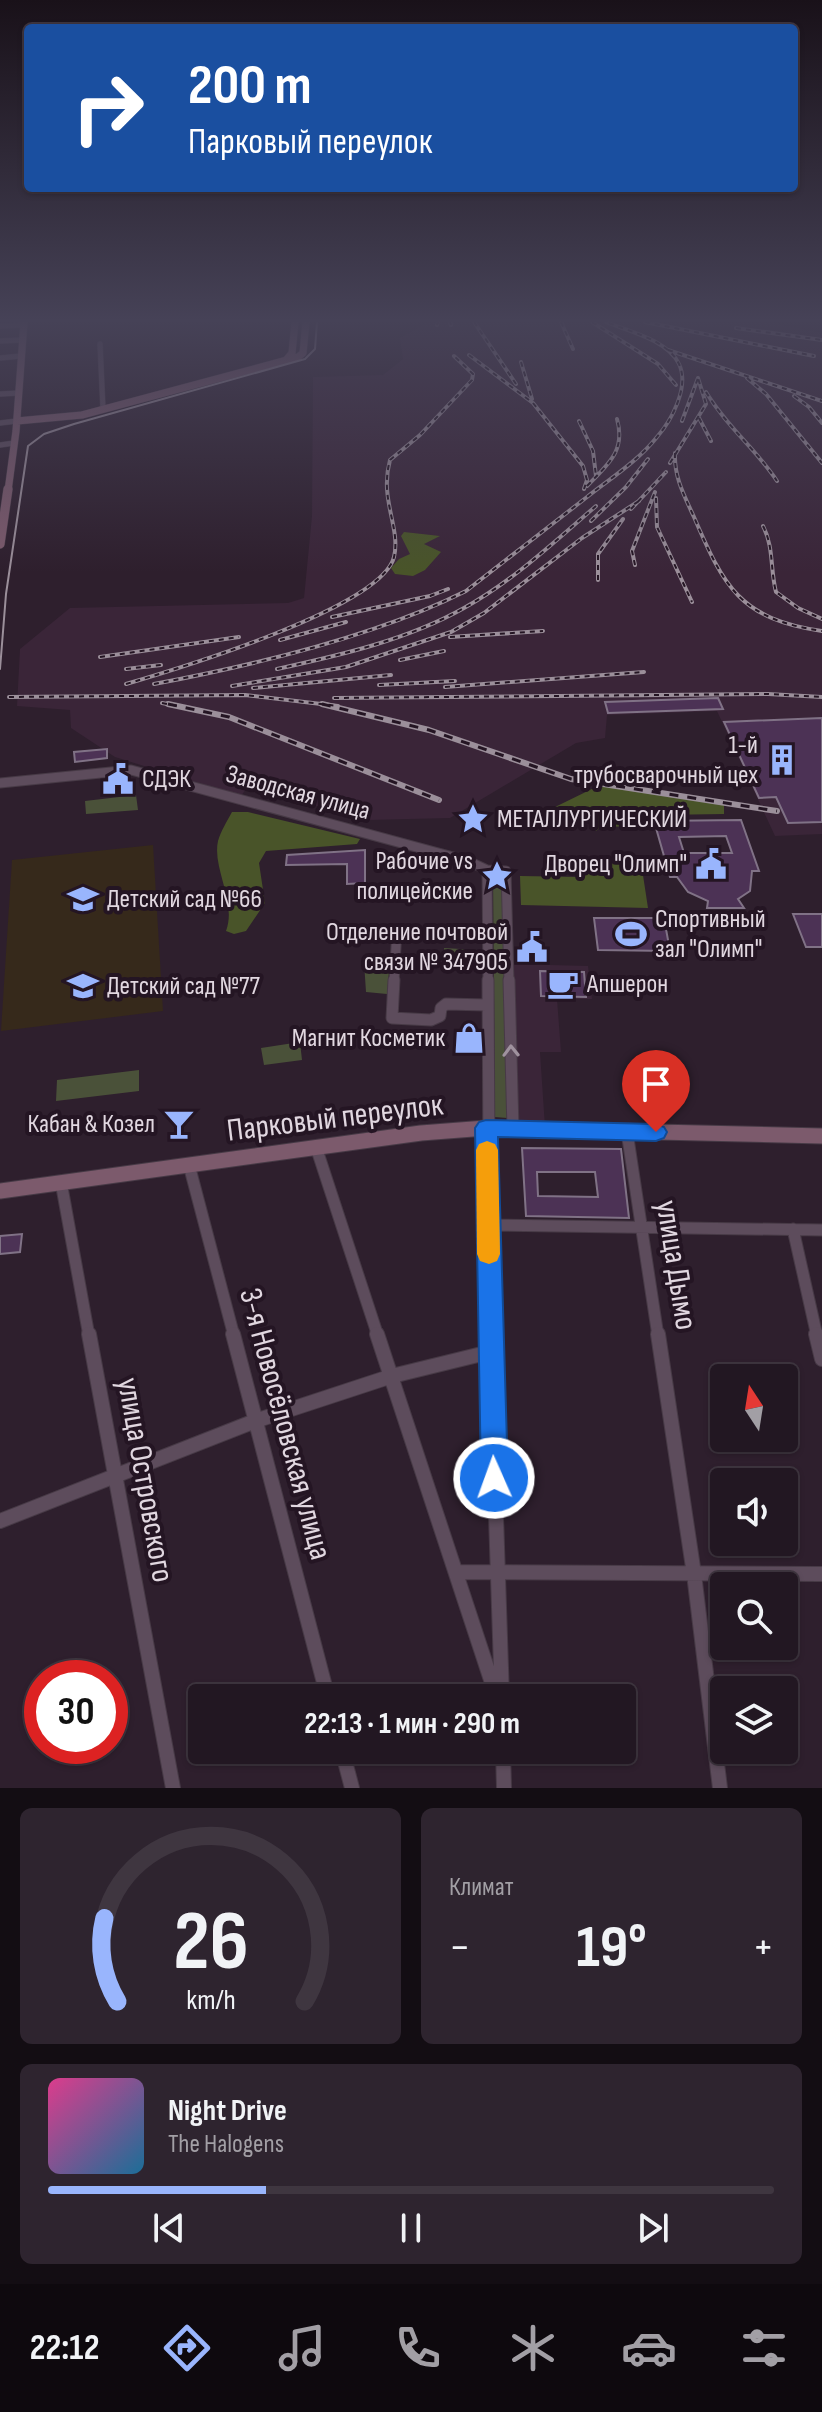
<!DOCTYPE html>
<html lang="ru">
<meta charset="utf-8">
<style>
:root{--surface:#221722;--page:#2e242f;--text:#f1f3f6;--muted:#a29fa5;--line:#3f3640;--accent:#99b5fd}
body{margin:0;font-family:"Sofia Sans Condensed",sans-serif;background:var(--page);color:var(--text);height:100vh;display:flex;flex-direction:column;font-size:30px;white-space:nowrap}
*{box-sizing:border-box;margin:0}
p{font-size:26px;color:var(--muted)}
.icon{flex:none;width:44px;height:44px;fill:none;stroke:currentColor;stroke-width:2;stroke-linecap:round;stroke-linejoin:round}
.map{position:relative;height:1788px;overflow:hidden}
.details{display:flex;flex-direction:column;gap:20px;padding:20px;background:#130d13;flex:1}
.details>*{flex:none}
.guide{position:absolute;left:24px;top:24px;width:774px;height:168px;border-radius:8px;box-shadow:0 2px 6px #0004,0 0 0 2px var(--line);background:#1a4fa0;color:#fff;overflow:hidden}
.needle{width:52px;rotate:348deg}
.buttons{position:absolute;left:710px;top:1364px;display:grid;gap:16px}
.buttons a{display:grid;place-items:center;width:88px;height:88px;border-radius:8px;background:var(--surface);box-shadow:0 2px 6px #0004,0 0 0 2px var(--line);font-size:40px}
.speed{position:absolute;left:24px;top:1660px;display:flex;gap:16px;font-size:40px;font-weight:700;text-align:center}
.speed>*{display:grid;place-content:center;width:104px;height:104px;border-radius:50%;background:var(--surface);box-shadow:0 2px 6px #0004,0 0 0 2px var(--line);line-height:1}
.speed .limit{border:12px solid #d22;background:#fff;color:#111}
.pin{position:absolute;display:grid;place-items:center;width:68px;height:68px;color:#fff;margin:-82px -34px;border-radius:50% 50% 50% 0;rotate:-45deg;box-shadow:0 0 8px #0007}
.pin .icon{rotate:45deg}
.me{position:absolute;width:88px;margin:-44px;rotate:358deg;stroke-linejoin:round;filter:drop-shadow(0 0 6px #0008)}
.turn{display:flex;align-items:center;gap:28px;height:168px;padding:0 32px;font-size:36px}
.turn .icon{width:104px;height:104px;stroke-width:2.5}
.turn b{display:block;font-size:56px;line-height:68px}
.big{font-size:60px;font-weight:700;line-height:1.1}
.details .card{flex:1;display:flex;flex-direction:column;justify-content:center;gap:12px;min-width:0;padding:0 28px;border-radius:12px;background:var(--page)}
.details .dial{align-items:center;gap:0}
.dial svg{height:208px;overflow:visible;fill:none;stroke:var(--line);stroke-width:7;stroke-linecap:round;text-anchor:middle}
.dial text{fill:var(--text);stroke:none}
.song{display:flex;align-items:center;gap:24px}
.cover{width:96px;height:96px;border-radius:12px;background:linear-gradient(135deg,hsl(330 70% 55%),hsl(200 70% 35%))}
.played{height:8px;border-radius:4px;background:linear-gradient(90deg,var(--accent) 30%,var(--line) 30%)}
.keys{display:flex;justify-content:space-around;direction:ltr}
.heat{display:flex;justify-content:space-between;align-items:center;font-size:44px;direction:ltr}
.details .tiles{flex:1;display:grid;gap:20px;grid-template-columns:1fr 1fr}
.card:last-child{grid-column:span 2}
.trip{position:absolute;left:188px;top:1684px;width:448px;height:80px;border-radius:8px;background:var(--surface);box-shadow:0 2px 6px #0004,0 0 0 2px var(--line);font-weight:700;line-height:80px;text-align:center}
.dock{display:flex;height:128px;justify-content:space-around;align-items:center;background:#0e090e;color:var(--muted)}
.dock .icon{width:56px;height:56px}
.dock .active{color:var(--accent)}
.dock b{font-size:36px;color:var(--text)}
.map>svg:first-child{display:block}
</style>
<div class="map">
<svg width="822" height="1788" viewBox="0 0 822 1788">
<rect width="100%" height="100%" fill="#2e1f2d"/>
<path fill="#3a2538" d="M428,322H768L822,333V834L775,836L717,711L607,715L605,738L576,743L450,818L368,820L285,797L290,787L254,778L241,796L115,757L71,728L70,710L17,706L20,649L70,608L288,603L304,598L312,516L313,377L383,375L403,359L400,338Z
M512,964L588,966L592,999H557L561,1052H540L545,1127L517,1126Z"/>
<path fill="#36291b" d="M153,845L163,1011L1,1031L12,860Z"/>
<path fill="#4a5139" d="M136,795L138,810L86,814L85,801Z
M493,876L503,877L507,1118L495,1117Z
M444,948L478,950L479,970L445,968Z
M390,961L387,994L366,992L364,962Z
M300,1042L302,1060L264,1065L261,1048Z
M139,1070V1091L56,1101L57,1080Z"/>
<path fill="#495429" d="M404,532L440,536L424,544L441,552L425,570L413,576L395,574L391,568L399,559L410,554L401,536Z
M600,785L724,804V814L658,815L626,827L601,826L596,831L583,818L552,816L553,808Z
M232,812H248L360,839L357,844L266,851L259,863L265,903L246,931L234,934L226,931C237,902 212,868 218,841C221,831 227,821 232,812Z
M578,860L641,862L648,908L521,905L520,876L579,877Z"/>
<path fill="#4c3255" stroke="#807286" stroke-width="2" fill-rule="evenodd" d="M718,698L723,709L608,713L605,702Z
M822,718V822L788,823L776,797L759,798L724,722Z
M107,749V758L75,762L74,752Z
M741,820L759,871H752L750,891L738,899L744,908H707L708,901L688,892L677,877H670L654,821ZM726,836L732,853H684L679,837Z
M365,850V883L347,884V864L286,865L287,855Z
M793,914H822V947H806Z
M594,918H664L670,951L598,950Z
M540,971L584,972L586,997L541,996Z
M522,1148L621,1149L629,1218L526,1216ZM537,1172H595L598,1197L538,1196Z
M22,1234L20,1252L0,1254V1236Z"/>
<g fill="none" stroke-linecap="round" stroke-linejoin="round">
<defs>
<path id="street-far3" d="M0,326L23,325
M0,341L22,340
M100,344L103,409
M0,358L21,356
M0,394L19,393
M0,423L17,421
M0,445L14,443"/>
<path id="street-far2" d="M0,783L131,770L468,861L487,870
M487,870L488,982
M487,870L506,871L509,982
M394,982L397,929"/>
<path id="street-far1" d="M394,980L392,1018L431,1020L440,1016L441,1008L446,1004L487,1005
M488,980L490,1336
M509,980L513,1129
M627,1132L658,1336
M316,1147L378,1336
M189,1165L234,1336
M61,1182L89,1336
M488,1225L822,1230
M793,1229L817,1336"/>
<path id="street" d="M89,1334L173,1788
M233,1334L328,1698
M377,1334L497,1698
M490,1334L502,1698
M658,1334L694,1574L720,1788
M816,1334L822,1359
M0,1521L255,1421L392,1376L490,1352
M456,1572L822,1574
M342,1750L352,1788
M503,1750L504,1788"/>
<path id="secondary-far2" d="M286,360L292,353L295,322
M17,421L82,415L298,357L303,353L306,322
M8,491L16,431L24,322"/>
<path id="secondary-far1" d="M0,544L8,489"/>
<path id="secondary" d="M0,1191L421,1133L486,1128L822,1136"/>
</defs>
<use href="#street-far3" stroke="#473a46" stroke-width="6"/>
<use href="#street-far2" stroke="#473a46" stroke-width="11"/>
<use href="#street-far1" stroke="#473a46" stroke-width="13"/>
<use href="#street" stroke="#473a46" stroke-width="16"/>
<use href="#secondary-far2" stroke="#473a46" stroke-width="8"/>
<use href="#secondary-far1" stroke="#473a46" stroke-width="10"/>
<use href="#secondary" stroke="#473a46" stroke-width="17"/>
<use href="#street-far3" stroke="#5d4c5c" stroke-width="5"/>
<use href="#street-far2" stroke="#5d4c5c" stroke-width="9"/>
<use href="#street-far1" stroke="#5d4c5c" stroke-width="11"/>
<use href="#street" stroke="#5d4c5c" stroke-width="14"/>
<use href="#secondary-far2" stroke="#7c5a6c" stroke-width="7"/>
<use href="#secondary-far1" stroke="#7c5a6c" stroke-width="9"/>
<use href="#secondary" stroke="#7c5a6c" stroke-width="15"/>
<path stroke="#9b8f9a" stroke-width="2" d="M0,669L6,594L28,446L44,434L74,424L305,359L315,349L317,322"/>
<defs>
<path id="rail-far1" d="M450,322L451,325
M474,322L516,384
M561,322L573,349
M592,322L658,364L676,385
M645,322L814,356
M437,325L438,322
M736,328L822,340
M668,350L822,401
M469,355L533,403L583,466L587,480L584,489
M521,362L532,399
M747,378L766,394L822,463
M706,392C727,427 755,448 777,481
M794,396L809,407L822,423
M699,418L711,441
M579,421L593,451L596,476
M682,421L698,378
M675,453C674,477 684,495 694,517C724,587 740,619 822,631
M670,463L706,404L698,378
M587,486C608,464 626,451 617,419
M656,498L657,527L692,602
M631,509L666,472
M591,521L626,487L648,459
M763,526C774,547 770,569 776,592L798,608L822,619
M635,565L632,551L655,492
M598,580V554L623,519
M332,617L430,596L448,589
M450,637L543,631
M280,640L346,622
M100,657L239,637
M400,660L444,651
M126,669L161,665
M277,669C341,655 407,640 464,608C513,581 554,542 596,506
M126,684C177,669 381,608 394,557C401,527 379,500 390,460L420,435L472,380L473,374L454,356
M154,684C255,665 374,637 466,591C506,560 547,528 587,497C611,478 638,461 657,437C671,421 690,387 679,364C668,340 628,331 606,322
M379,685L455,681
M232,686L346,667L451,632L484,613L582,538L639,501
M445,687L644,672
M253,688L391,675
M9,697L245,695L338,706
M334,698L768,694L822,697
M162,703L178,706"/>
<path id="rail" d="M168,704L229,717L439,800
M322,704L429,730L571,779L777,811"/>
</defs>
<use href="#rail-far1" stroke="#9b8f9a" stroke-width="4"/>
<use href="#rail" stroke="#9b8f9a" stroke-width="6"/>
<use href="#rail-far1" stroke="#241523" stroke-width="2" stroke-dasharray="5" stroke-linecap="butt"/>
<use href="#rail" stroke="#241523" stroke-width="3" stroke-dasharray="9" stroke-linecap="butt"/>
</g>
<defs><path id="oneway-chevron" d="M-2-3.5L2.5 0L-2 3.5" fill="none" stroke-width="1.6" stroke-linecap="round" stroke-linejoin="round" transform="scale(2)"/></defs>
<use stroke="#9f929e" href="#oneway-chevron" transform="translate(511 1051) rotate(-91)"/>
<linearGradient id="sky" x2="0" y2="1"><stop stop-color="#191119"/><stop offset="0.56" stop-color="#464257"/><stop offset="1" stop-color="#464257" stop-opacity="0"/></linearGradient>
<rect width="822" height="572" fill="url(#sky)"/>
<path fill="#1a73e8" stroke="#114b97" stroke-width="2" d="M486,1120L656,1124L664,1127L667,1132L664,1138L656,1141L498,1137L508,1478L504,1487L494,1491L485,1487L481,1478L475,1128L479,1122Z"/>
<path fill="#f59e0b" d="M487,1141L495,1144L498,1150L500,1254L497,1261L489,1264L480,1261L477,1254L476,1150L479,1144Z"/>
<defs>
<symbol id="building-bare" viewBox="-9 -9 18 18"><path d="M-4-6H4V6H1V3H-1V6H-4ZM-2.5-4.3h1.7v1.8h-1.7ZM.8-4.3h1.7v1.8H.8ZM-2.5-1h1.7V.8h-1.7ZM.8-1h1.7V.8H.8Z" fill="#99b5fd" stroke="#241523" stroke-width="2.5" paint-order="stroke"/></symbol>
<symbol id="civic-bare" viewBox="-9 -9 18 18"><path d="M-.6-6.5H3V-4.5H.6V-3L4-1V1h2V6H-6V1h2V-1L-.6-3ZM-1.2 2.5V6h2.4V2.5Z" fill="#99b5fd" stroke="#241523" stroke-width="2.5" paint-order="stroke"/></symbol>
<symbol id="sight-bare" viewBox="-9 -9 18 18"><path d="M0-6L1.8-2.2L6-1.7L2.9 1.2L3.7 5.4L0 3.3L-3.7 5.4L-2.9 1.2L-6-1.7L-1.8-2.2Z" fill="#99b5fd" stroke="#241523" stroke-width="2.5" paint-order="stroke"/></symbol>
<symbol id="school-bare" viewBox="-9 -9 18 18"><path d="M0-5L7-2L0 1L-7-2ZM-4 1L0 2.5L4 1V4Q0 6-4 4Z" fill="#99b5fd" stroke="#241523" stroke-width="2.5" paint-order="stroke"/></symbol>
<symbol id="stadium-bare" viewBox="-9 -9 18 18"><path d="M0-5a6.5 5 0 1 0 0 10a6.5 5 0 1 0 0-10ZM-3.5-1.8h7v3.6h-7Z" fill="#99b5fd" stroke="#241523" stroke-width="2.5" paint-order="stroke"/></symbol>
<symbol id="cafe-bare" viewBox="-9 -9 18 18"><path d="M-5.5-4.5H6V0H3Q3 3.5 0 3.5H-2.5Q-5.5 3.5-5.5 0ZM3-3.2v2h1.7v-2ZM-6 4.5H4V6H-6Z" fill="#99b5fd" stroke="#241523" stroke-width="2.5" paint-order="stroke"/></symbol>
<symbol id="shop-bare" viewBox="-9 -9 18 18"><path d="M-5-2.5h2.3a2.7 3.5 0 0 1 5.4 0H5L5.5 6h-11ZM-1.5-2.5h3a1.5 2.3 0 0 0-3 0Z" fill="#99b5fd" stroke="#241523" stroke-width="2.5" paint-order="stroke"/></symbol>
<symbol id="bar-bare" viewBox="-9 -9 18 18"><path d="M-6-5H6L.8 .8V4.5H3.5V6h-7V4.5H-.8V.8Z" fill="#99b5fd" stroke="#241523" stroke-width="2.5" paint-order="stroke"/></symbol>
</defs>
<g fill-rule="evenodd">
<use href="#building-bare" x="760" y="738" width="44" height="44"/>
<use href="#civic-bare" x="96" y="757" width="44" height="44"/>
<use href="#sight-bare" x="451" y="797" width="44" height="44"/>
<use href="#civic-bare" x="689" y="842" width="44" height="44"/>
<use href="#sight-bare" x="475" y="854" width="44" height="44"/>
<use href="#school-bare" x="61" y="877" width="44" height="44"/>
<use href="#stadium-bare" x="609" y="912" width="44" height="44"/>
<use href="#civic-bare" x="510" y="925" width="44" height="44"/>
<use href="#cafe-bare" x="541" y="962" width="44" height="44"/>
<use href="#school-bare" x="61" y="964" width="44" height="44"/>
<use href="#shop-bare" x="447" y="1016" width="44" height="44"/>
<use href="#bar-bare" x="157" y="1102" width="44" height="44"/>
</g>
<g text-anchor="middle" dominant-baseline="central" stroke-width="8" stroke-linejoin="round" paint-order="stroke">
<g font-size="26" fill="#e1d7e0" stroke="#241523" text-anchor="end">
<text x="758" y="745">1-й<tspan x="758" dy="30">трубосварочный цех</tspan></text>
<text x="142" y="779" text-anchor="start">СДЭК</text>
<text x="497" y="819" text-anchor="start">МЕТАЛЛУРГИЧЕСКИЙ</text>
<text x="473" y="861">Рабочие vs<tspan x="473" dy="30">полицейские</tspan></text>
<text x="687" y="864">Дворец "Олимп"</text>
<text x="107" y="899" text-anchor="start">Детский сад №66</text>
<text x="655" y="919" text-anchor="start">Спортивный<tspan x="655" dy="30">зал "Олимп"</tspan></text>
<text x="508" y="932">Отделение почтовой<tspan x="508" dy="30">связи № 347905</tspan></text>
<text x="587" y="984" text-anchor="start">Апшерон</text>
<text x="107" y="986" text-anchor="start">Детский сад №77</text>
<text x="445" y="1038">Магнит Косметик</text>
<text x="155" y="1124">Кабан &amp; Козел</text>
</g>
<g font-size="26" fill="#e1d7e0" stroke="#241523">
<text transform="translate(298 793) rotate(15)">Заводская улица</text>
</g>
<g font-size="32" fill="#e1d7e0" stroke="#241523">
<text transform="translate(335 1118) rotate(-7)">Парковый переулок</text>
<text transform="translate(676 1265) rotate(81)">улица Дымо</text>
<text transform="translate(285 1424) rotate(75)">3-я Новосёловская улица</text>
<text transform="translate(145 1480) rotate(80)">улица Островского</text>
</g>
</g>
</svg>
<div class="buttons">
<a><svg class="needle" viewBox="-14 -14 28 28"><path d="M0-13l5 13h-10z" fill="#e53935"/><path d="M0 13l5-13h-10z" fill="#a29fa5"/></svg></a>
<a><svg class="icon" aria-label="sound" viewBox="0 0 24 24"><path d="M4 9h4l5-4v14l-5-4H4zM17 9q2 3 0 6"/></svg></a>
<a><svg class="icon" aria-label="search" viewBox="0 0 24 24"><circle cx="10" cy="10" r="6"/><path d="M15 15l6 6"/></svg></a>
<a><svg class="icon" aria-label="layers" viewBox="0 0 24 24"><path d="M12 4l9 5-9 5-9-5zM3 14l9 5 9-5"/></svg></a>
</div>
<div class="speed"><div class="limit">30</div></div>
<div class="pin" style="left:656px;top:1132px;background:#d93025"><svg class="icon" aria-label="arrive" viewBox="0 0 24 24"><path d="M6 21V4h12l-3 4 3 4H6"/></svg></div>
<svg class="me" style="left:494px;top:1478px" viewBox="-20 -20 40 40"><circle r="17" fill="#1a73e8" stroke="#fff" stroke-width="3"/><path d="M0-11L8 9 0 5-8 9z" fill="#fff"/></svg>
<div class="trip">22:13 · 1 мин · 290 m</div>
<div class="guide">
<div class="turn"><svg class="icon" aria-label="right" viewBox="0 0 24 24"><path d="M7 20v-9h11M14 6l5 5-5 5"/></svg><div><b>200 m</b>Парковый переулок</div></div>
</div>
</div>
<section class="details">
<div class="tiles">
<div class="card dial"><svg viewBox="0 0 100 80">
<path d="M14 69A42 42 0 1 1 86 69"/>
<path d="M14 69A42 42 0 0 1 9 37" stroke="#99b5fd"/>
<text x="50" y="56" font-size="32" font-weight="700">26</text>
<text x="50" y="72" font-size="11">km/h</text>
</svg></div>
<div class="card"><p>Климат</p>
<div class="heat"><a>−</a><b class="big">19°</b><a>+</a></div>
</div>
<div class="card">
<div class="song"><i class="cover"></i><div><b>Night Drive</b><p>The Halogens</p></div></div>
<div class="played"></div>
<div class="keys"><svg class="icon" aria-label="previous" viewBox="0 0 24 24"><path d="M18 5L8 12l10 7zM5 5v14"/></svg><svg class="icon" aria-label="pause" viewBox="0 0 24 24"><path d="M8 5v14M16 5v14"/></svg><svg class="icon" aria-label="next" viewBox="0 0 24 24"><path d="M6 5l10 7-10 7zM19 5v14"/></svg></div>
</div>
</div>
</section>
<nav class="dock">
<b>22:12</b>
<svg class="icon active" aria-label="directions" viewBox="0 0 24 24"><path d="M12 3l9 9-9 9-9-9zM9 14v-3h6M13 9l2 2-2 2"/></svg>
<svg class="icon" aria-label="music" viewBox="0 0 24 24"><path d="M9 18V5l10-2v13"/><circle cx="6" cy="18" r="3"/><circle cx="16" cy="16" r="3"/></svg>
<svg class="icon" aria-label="phone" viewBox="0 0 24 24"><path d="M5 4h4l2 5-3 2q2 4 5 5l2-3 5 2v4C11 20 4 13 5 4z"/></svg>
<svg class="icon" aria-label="climate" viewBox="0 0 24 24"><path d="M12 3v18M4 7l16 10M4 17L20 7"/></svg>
<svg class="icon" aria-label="car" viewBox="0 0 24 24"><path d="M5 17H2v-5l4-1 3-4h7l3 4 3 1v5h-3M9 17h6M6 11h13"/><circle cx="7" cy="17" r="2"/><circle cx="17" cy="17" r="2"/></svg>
<svg class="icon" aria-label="filters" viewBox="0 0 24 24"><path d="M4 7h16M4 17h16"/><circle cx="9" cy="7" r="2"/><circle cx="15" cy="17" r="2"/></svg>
</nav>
